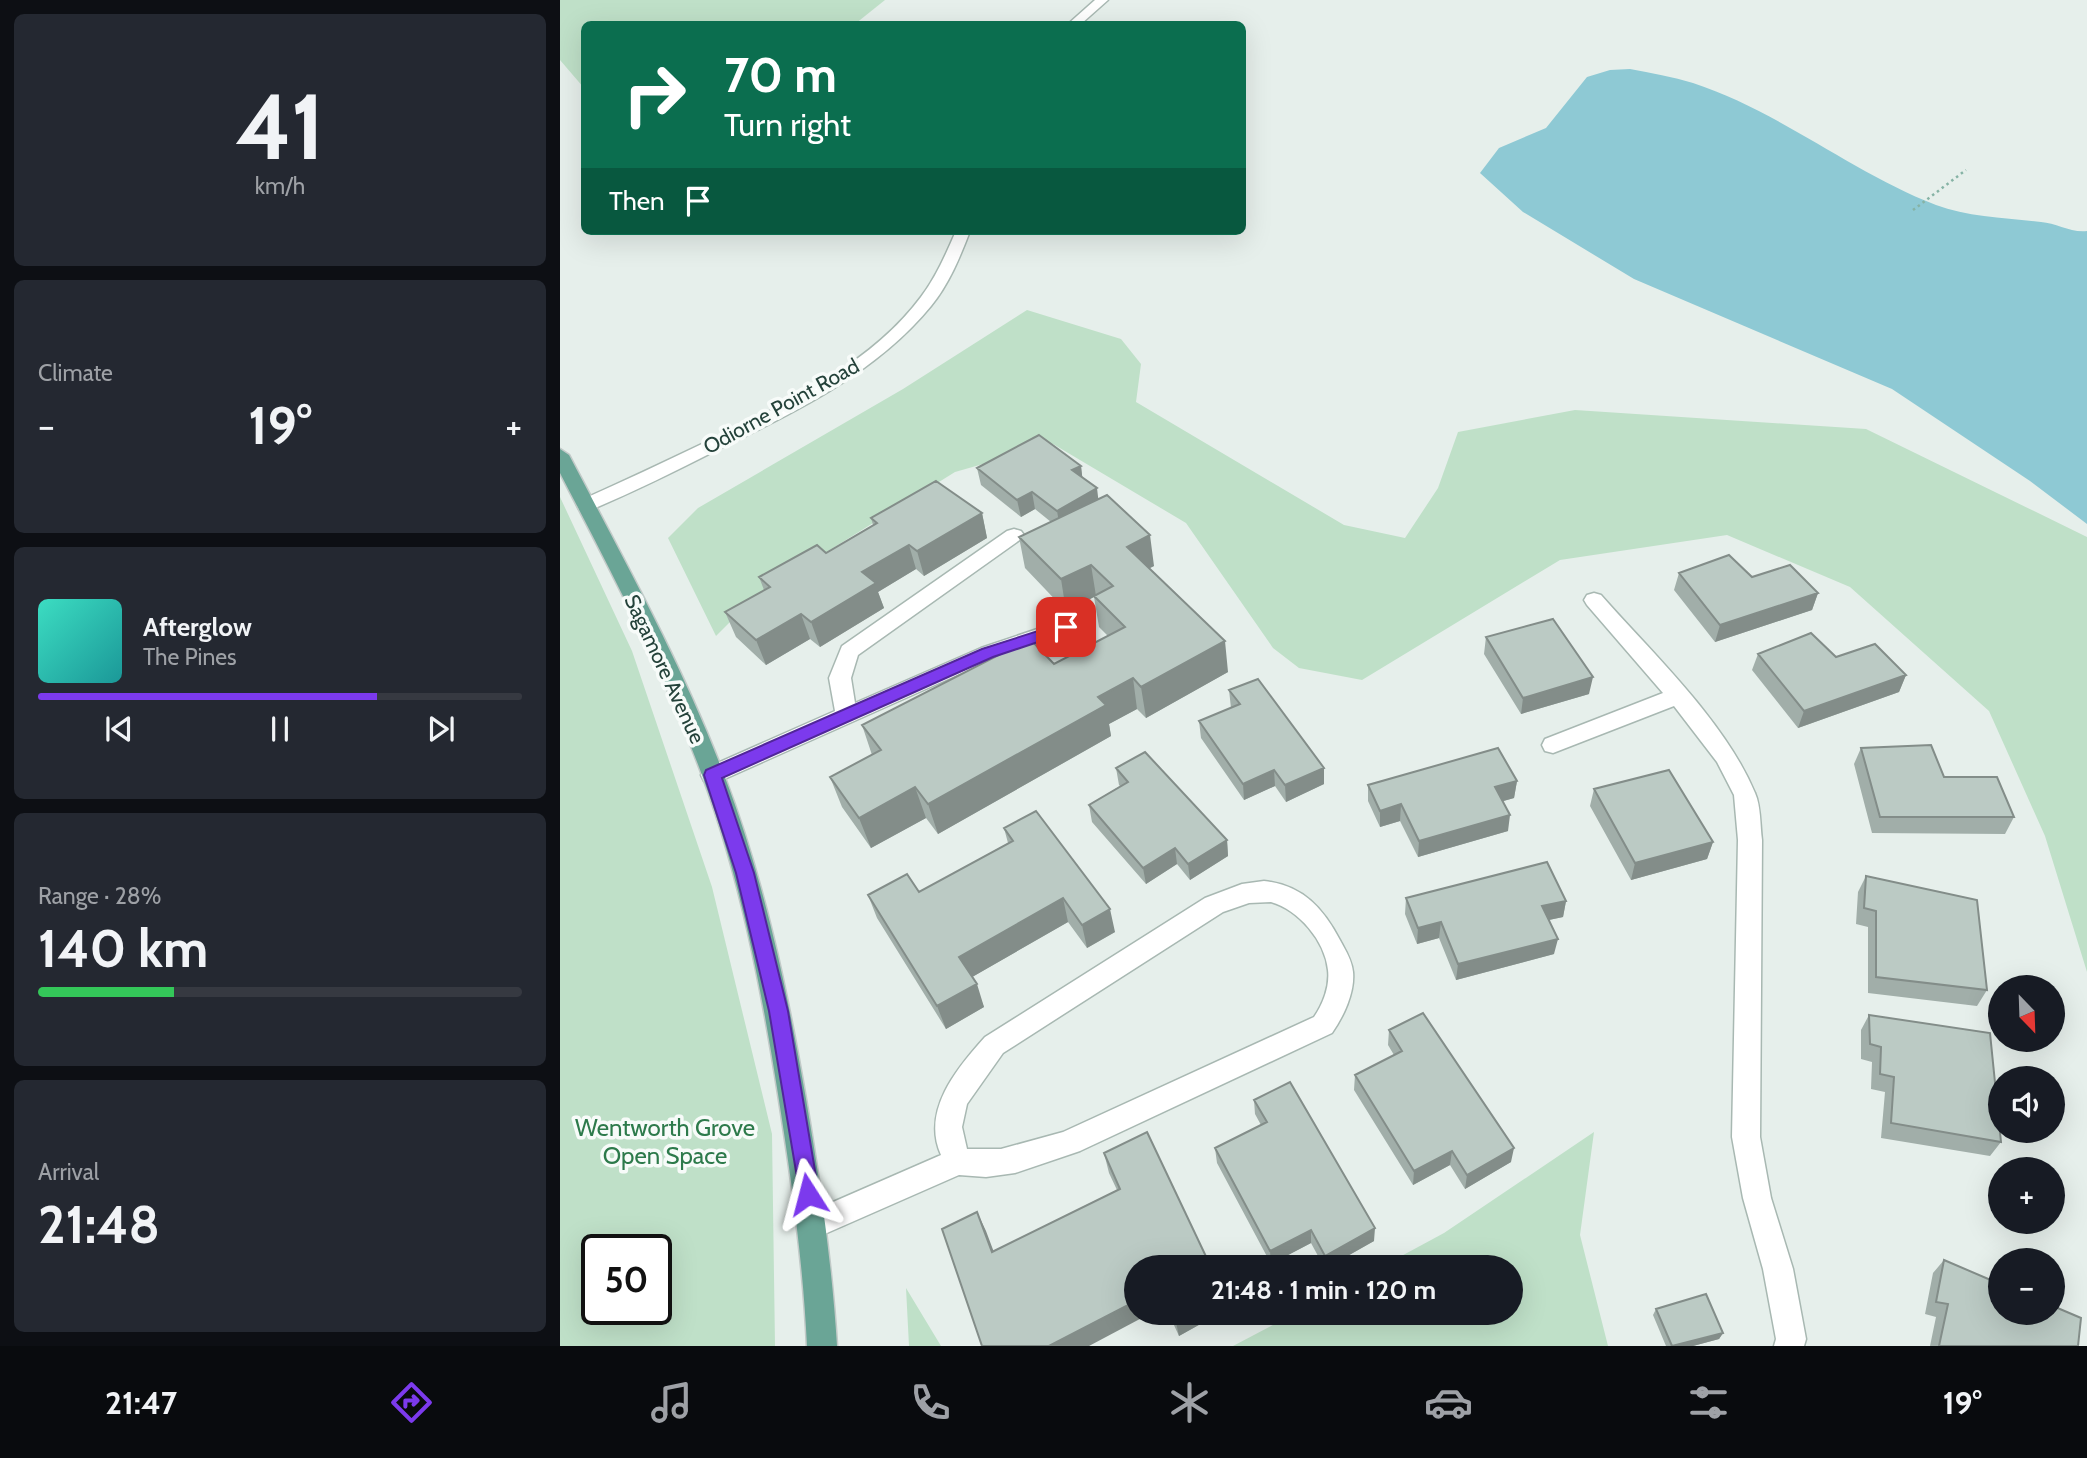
<!DOCTYPE html>
<meta charset="utf-8">
<style>
:root{--surface:#171b24;--page:#242831;--text:#f1f3f6;--muted:#9ea1a6;--line:#363941;--accent:#7c3aed}
body{margin:0;font-family:Cabin,sans-serif;background:var(--page);color:var(--text);height:100vh;display:flex;flex-direction:column;font-size:26px;white-space:nowrap}
*{box-sizing:border-box;margin:0}
p{font-size:23px;color:var(--muted)}
.icon{flex:none;width:38px;height:38px;fill:none;stroke:currentColor;stroke-width:2;stroke-linecap:round;stroke-linejoin:round}
.map{position:relative;flex:1;overflow:hidden}
.drawer{display:flex;flex-direction:column;gap:14px;padding:14px;background:#0d0f14;width:560px}
.drawer>*{flex:none}
.top-card{position:absolute;left:21px;top:21px;width:665px;height:214px;border-radius:10px;box-shadow:0 7px 28px #0002;background:#0b6e4f;color:#fff;overflow:hidden}
.needle{width:46px;rotate:157deg}
.tools{position:absolute;left:1428px;top:975px;display:grid;gap:14px}
.tools a{display:grid;place-items:center;width:77px;height:77px;border-radius:50%;background:var(--surface);box-shadow:0 7px 28px #0002;font-size:35px}
.speed{position:absolute;left:21px;top:1234px;display:flex;gap:14px;font-size:35px;font-weight:700;text-align:center}
.speed>*{display:grid;place-content:center;width:91px;height:91px;border-radius:50%;background:var(--surface);box-shadow:0 7px 28px #0002;line-height:1}
.speed .limit{border:4px solid #111;border-radius:10px;background:#fff;color:#111}
.pin{position:absolute;display:grid;place-items:center;width:60px;height:60px;color:#fff;margin:-30px;border-radius:14px;box-shadow:0 4px 10px #0006}
.me{position:absolute;width:77px;margin:-38px;rotate:351deg;stroke-linejoin:round;filter:drop-shadow(0 0 5px #0008)}
.turn{display:flex;align-items:center;gap:24px;height:147px;padding:0 28px;font-size:32px}
.turn .icon{width:91px;height:91px;stroke-width:2.5}
.turn b{display:block;font-size:49px;line-height:60px}
.then{display:flex;align-items:center;height:66px;padding:0 28px;background:#0003;gap:14px;font-size:26px}
.big{font-size:52px;font-weight:700;line-height:1.1}
.drawer .card{flex:1;display:flex;flex-direction:column;justify-content:center;gap:10px;min-width:0;padding:0 24px;border-radius:10px;background:var(--page)}
.drawer .dial{align-items:center;gap:0}
.dial b{font-size:91px;line-height:1}
.song{display:flex;align-items:center;gap:21px}
.cover{width:84px;height:84px;border-radius:10px;background:linear-gradient(135deg,hsl(170 70% 55%),hsl(180 70% 35%))}
.played{height:7px;border-radius:4px;background:linear-gradient(90deg,var(--accent) 70%,var(--line) 70%)}
.keys{display:flex;justify-content:space-around;direction:ltr}
.heat{display:flex;justify-content:space-between;align-items:center;font-size:38px;direction:ltr}
.charge{height:10px;border-radius:5px;background:linear-gradient(90deg,#34c759 28%,var(--line) 0)}
.trip{position:absolute;left:564px;top:1255px;width:399px;height:70px;border-radius:35px;background:var(--surface);box-shadow:0 7px 28px #0002;font-weight:700;line-height:70px;text-align:center}
.dock{display:flex;height:112px;justify-content:space-around;align-items:center;background:#090b0e;color:var(--muted)}
.dock .icon{width:49px;height:49px}
.dock .current{color:var(--accent)}
.dock b{font-size:32px;color:var(--text)}
main{display:flex;flex:1;min-height:0}
.map>svg:first-child{display:block}
</style>
<main>
<section class="drawer">
<div class="card dial"><b>41</b><p>km/h</p></div>
<div class="card"><p>Climate</p>
<div class="heat"><a>−</a><b class="big">19°</b><a>+</a></div>
</div>
<div class="card">
<div class="song"><i class="cover"></i><div><b>Afterglow</b><p>The Pines</p></div></div>
<div class="played"></div>
<div class="keys"><svg class="icon" aria-label="previous" viewBox="0 0 24 24"><path d="M18 5L8 12l10 7zM5 5v14"/></svg><svg class="icon" aria-label="pause" viewBox="0 0 24 24"><path d="M8 5v14M16 5v14"/></svg><svg class="icon" aria-label="next" viewBox="0 0 24 24"><path d="M6 5l10 7-10 7zM19 5v14"/></svg></div>
</div>
<div class="card"><p>Range · 28%</p><b class="big">140 km</b><div class="charge"></div></div>
<div class="card"><p>Arrival</p><b class="big">21:48</b></div>
</section>
<div class="map">
<svg width="1527" height="1346" viewBox="0 0 1527 1346">
<rect width="100%" height="100%" fill="#e6efeb"/>
<path fill="#bfe0c8" fill-rule="evenodd" d="M0,0H325L295,24H24V88L0,60Z
M467,310L561,339L581,364L576,402L784,525L845,538L878,488L898,432L1015,410L1306,429L1527,537V972L1485,836L1429,711L1290,587L1167,535L1000,560L802,680L739,668L713,648L626,523L493,444L395,472L196,596L156,636L108,538L138,508L343,389Z
M0,497L72,651L152,887L212,1134L215,1346H0ZM37,1250H96V1309H37Z
M1034,1132L1020,1235L1048,1346H673L736,1313L950,1312V1267H821L884,1233Z
M346,1288L381,1346H349Z"/>
<path fill="#8ec9d4" d="M1070,69C1091,73 1113,77 1133,83C1219,111 1291,172 1376,205C1408,217 1447,218 1481,222C1496,223 1511,233 1527,231V524L1470,481L1332,389L1074,279L963,212L920,173L939,148L986,128L1027,77L1050,70Z"/>
<g fill="none" stroke-linecap="round" stroke-linejoin="round">
<defs>
<path id="minor" d="M535,0H548L521,24H508Z
M396,231H410C400,257 389,284 371,306C316,373 234,413 157,450C116,471 75,491 33,509H19L17,505L19,501C62,482 104,462 146,442C221,406 310,366 361,297C376,277 386,254 396,231Z
M454,529L461,531L464,535L461,539L298,655L291,678L295,703L421,648L498,622L505,620L512,622L515,627L512,632L435,658L160,781L152,784L144,781L141,775L144,769L275,711L269,678L282,646L447,531Z
M1034,593L1041,595C1092,653 1165,721 1195,793C1201,806 1200,825 1202,840L1200,1137L1211,1198L1233,1269L1246,1339L1244,1346H1214L1216,1339L1203,1269L1183,1198L1172,1137L1178,840L1174,795L1157,762L1114,706L993,753L985,751L982,745L985,739L1103,693L1027,605L1024,600L1027,595Z
M704,881C743,885 764,909 781,942C786,951 792,961 793,972C795,993 783,1017 772,1033L520,1151L455,1173L426,1177L399,1175L251,1240L241,1236L237,1226L241,1216L381,1155C361,1111 397,1068 425,1037L645,898L682,884ZM711,902C739,910 765,941 768,970C770,986 763,1004 754,1017L503,1132L441,1149H407L402,1127L407,1104L443,1053L663,912L689,903Z"/>
<path id="major" d="M0,449L9,455C64,560 122,664 164,775C204,879 227,989 246,1099C260,1181 272,1263 277,1346H247C243,1261 231,1177 218,1094C201,986 180,877 142,775C103,670 51,571 0,473Z"/>
</defs>
<use href="#minor" stroke="#a8b8b2" stroke-width="3"/>
<use href="#major" stroke="#c2cac8" stroke-width="3"/>
<path stroke="#86b3a5" stroke-width="2.5" stroke-dasharray="2.5 3.5" stroke-linecap="butt" d="M1353,210L1406,170"/>
<use href="#minor" fill="#fff" fill-rule="evenodd"/>
<use href="#major" fill="#6aa596" fill-rule="evenodd"/>
</g>
<path fill="#a1aea9" d="M521,466L522,478L538,499L594,566L589,568L668,672L586,718L577,709L549,724L551,736L378,834L366,818L311,848L282,807L270,777L312,755L302,725L494,664L548,636L539,627L534,597L506,611L465,568L459,537L491,522L475,509L461,517L421,485L417,468Z
M422,513L427,538L364,576L356,569L318,592L324,608L260,647L250,639L206,665L176,637L165,612L204,590L199,577L266,553L313,525L311,518Z
M1119,573L1192,577L1258,593L1252,610L1155,642L1114,590Z
M926,637L1029,694L961,714L924,654Z
M1198,654L1276,657L1346,675L1339,692L1238,728L1192,670Z
M669,690L764,768V784L726,802L715,786L684,800L641,738L639,721L671,708Z
M1301,748L1384,777L1454,817L1445,834L1312,833L1294,764Z
M556,768L667,840L668,856L630,880L617,864L586,884L532,822L529,805L560,786L559,785Z
M957,781L954,798L943,801L948,831L858,857L840,821L820,827L808,801V785Z
M1034,789L1153,842L1147,859L1071,880L1030,806Z
M444,828L555,932L527,948L508,922L412,977L424,1007L386,1029L317,918L308,895L359,892L448,843Z
M1306,876L1427,990L1417,1006L1308,993V927L1296,924L1298,892Z
M846,898L1006,901L1003,917L989,920L994,954L896,980L879,938L857,944L845,914Z
M1309,1015L1441,1142L1430,1156L1321,1138L1325,1092L1311,1089L1312,1062L1301,1059V1030Z
M829,1030L951,1162L905,1189L890,1165L853,1185L794,1090L795,1075L834,1055L828,1045Z
M694,1100L814,1241L768,1267H764L751,1243L711,1264L657,1163L655,1148L701,1125L695,1114Z
M544,1153L651,1267L422,1346L417,1212L433,1251L557,1190L549,1173Z
M1384,1260L1518,1346H1370L1376,1317L1365,1314L1373,1273Z
M1096,1309L1163,1333L1159,1339L1133,1346H1106L1093,1315Z
M608,1312H662L619,1336Z"/>
<path fill="#838d89" d="M521,466L523,483L512,470Z
M537,488L539,505L500,528L497,511Z
M472,492L475,509L461,517L457,500Z
M422,513L427,538L364,576L357,551Z
M590,535L594,566L571,578L567,547Z
M349,545L356,569L318,592L324,608L260,647L251,622L302,572Z
M531,565L536,596L506,611L501,579Z
M1258,593L1252,610L1155,642L1160,625Z
M241,614L250,639L206,665L196,640Z
M665,641L668,672L586,718L581,687Z
M1346,675L1339,692L1238,728L1244,711Z
M1033,677L1029,694L961,714L963,698Z
M573,678L577,709L549,724L551,736L378,834L368,804L538,697Z
M764,768V784L726,802L725,785Z
M714,770L715,786L684,800L683,784Z
M957,781L954,798L933,804L935,787Z
M355,787L366,818L311,848L299,818Z
M841,804L840,821L820,827V811Z
M950,815L948,831L858,857L859,841Z
M667,840L668,856L630,880L628,864Z
M1153,842L1147,859L1071,880L1075,863Z
M615,848L617,864L586,884L583,868Z
M503,898L508,922L407,980L399,957Z
M1006,901L1003,917L979,922L982,906Z
M550,909L555,932L527,948L522,925Z
M881,922L879,938L857,944L858,928Z
M998,939L994,954L896,980L898,964Z
M417,984L424,1007L386,1029L377,1006Z
M954,1148L951,1162L905,1189L907,1175Z
M892,1151L890,1165L853,1185L854,1171Z
M417,1212L426,1231L441,1271L432,1252Z
M815,1228L814,1241L768,1267H765V1256Z
M751,1230V1243L711,1264L710,1251Z
M576,1301V1312H593L529,1346H489Z
M625,1312H662L619,1336L615,1318Z
M1163,1333L1159,1339L1133,1346H1113Z"/>
<path fill="#bbcac4" stroke="#838d89" stroke-width="2" d="M479,435L521,466L512,470L537,488L497,511L472,492L457,500L417,468Z
M376,481L422,513L357,551L349,545L302,572L316,583L251,622L241,614L196,640L165,612L210,587L199,577L257,545L266,553L317,523L311,518Z
M547,495L590,535L567,547L665,641L581,687L573,678L538,697L546,705L368,804L355,787L299,818L270,777L321,750L302,725L470,639L494,664L565,627L534,596L553,586L531,565L501,579L459,537Z
M1169,555L1192,577L1230,565L1258,593L1160,625L1119,573Z
M993,619L1033,677L963,698L926,637Z
M1251,633L1276,657L1315,644L1346,675L1244,711L1198,654Z
M698,679L764,768L725,785L714,770L683,784L639,721L680,704L669,690Z
M1371,745L1384,777H1437L1454,817H1320L1301,748Z
M938,748L957,781L935,787L950,815L859,841L841,804L820,811L808,785Z
M585,752L667,840L628,864L615,848L583,868L529,805L568,782L556,768Z
M1109,770L1153,842L1075,863L1034,789Z
M476,811L550,909L522,925L503,898L399,957L417,984L377,1006L308,895L347,874L359,892L453,841L444,828Z
M987,862L1006,901L982,906L998,939L898,964L881,922L858,928L846,898Z
M1306,876L1417,900L1427,990L1316,977V911L1304,908Z
M863,1013L954,1148L907,1175L892,1151L854,1171L795,1075L842,1051L829,1030Z
M1309,1015L1430,1033L1441,1142L1331,1123L1334,1077L1320,1074L1321,1047L1310,1044Z
M730,1082L815,1228L765,1256L751,1230L710,1251L655,1148L707,1122L694,1100Z
M587,1132L651,1267H576V1301L489,1346H422L382,1229L417,1212L432,1252L560,1189L544,1153Z
M1384,1260L1440,1284V1312H1493V1306L1521,1318L1518,1346H1379L1388,1304L1376,1302Z
M1146,1294L1163,1333L1112,1346L1096,1309Z
M612,1312H625L615,1318Z"/>
<path fill="#7c3aed" stroke="#51269a" stroke-width="2" d="M506,622L513,627L511,631L433,657L162,778L194,873L228,1011L259,1194L256,1201L248,1204L241,1201L209,1011L176,873L144,775L146,770L422,649Z"/>
<g text-anchor="middle" dominant-baseline="central" stroke-width="7" stroke-linejoin="round" paint-order="stroke">
<g font-size="21" fill="#24423a" stroke="#f7fbf9">
<text transform="translate(221 406) rotate(-29)">Odiorne Point Road</text>
<text transform="translate(105 669) rotate(65)">Sagamore Avenue</text>
</g>
<g font-size="24" fill="#2d7a4b" stroke="#f7fbf9">
<text x="105" y="1127">Wentworth Grove<tspan x="105" dy="28">Open Space</tspan></text>
</g>
</g>
</svg>
<div class="tools">
<a><svg class="needle" viewBox="-14 -14 28 28"><path d="M0-13l5 13h-10z" fill="#e53935"/><path d="M0 13l5-13h-10z" fill="#9ea1a6"/></svg></a>
<a><svg class="icon" aria-label="sound" viewBox="0 0 24 24"><path d="M4 9h4l5-4v14l-5-4H4zM17 9q2 3 0 6"/></svg></a>
<a>+</a>
<a>−</a>
</div>
<div class="speed"><div class="limit">50</div></div>
<div class="pin" style="left:506px;top:627px;background:#d93025"><svg class="icon" aria-label="arrive" viewBox="0 0 24 24"><path d="M6 21V4h12l-3 4 3 4H6"/></svg></div>
<svg class="me" style="left:248px;top:1194px" viewBox="-20 -20 40 40"><path d="M0-17L14 15 0 8-14 15z" fill="#7c3aed" stroke="#fff" stroke-width="4"/></svg>
<div class="trip">21:48 · 1 min · 120 m</div>
<div class="top-card">
<div class="turn"><svg class="icon" aria-label="right" viewBox="0 0 24 24"><path d="M7 20v-9h11M14 6l5 5-5 5"/></svg><div><b>70 m</b>Turn right</div></div>
<div class="then">Then<svg class="icon" aria-label="arrive" viewBox="0 0 24 24"><path d="M6 21V4h12l-3 4 3 4H6"/></svg></div>
</div>
</div>
</main>
<nav class="dock">
<b>21:47</b>
<svg class="icon current" aria-label="directions" viewBox="0 0 24 24"><path d="M12 3l9 9-9 9-9-9zM9 14v-3h6M13 9l2 2-2 2"/></svg>
<svg class="icon" aria-label="music" viewBox="0 0 24 24"><path d="M9 18V5l10-2v13"/><circle cx="6" cy="18" r="3"/><circle cx="16" cy="16" r="3"/></svg>
<svg class="icon" aria-label="phone" viewBox="0 0 24 24"><path d="M5 4h4l2 5-3 2q2 4 5 5l2-3 5 2v4C11 20 4 13 5 4z"/></svg>
<svg class="icon" aria-label="climate" viewBox="0 0 24 24"><path d="M12 3v18M4 7l16 10M4 17L20 7"/></svg>
<svg class="icon" aria-label="car" viewBox="0 0 24 24"><path d="M5 17H2v-5l4-1 3-4h7l3 4 3 1v5h-3M9 17h6M6 11h13"/><circle cx="7" cy="17" r="2"/><circle cx="17" cy="17" r="2"/></svg>
<svg class="icon" aria-label="filters" viewBox="0 0 24 24"><path d="M4 7h16M4 17h16"/><circle cx="9" cy="7" r="2"/><circle cx="15" cy="17" r="2"/></svg>
<b>19°</b>
</nav>
